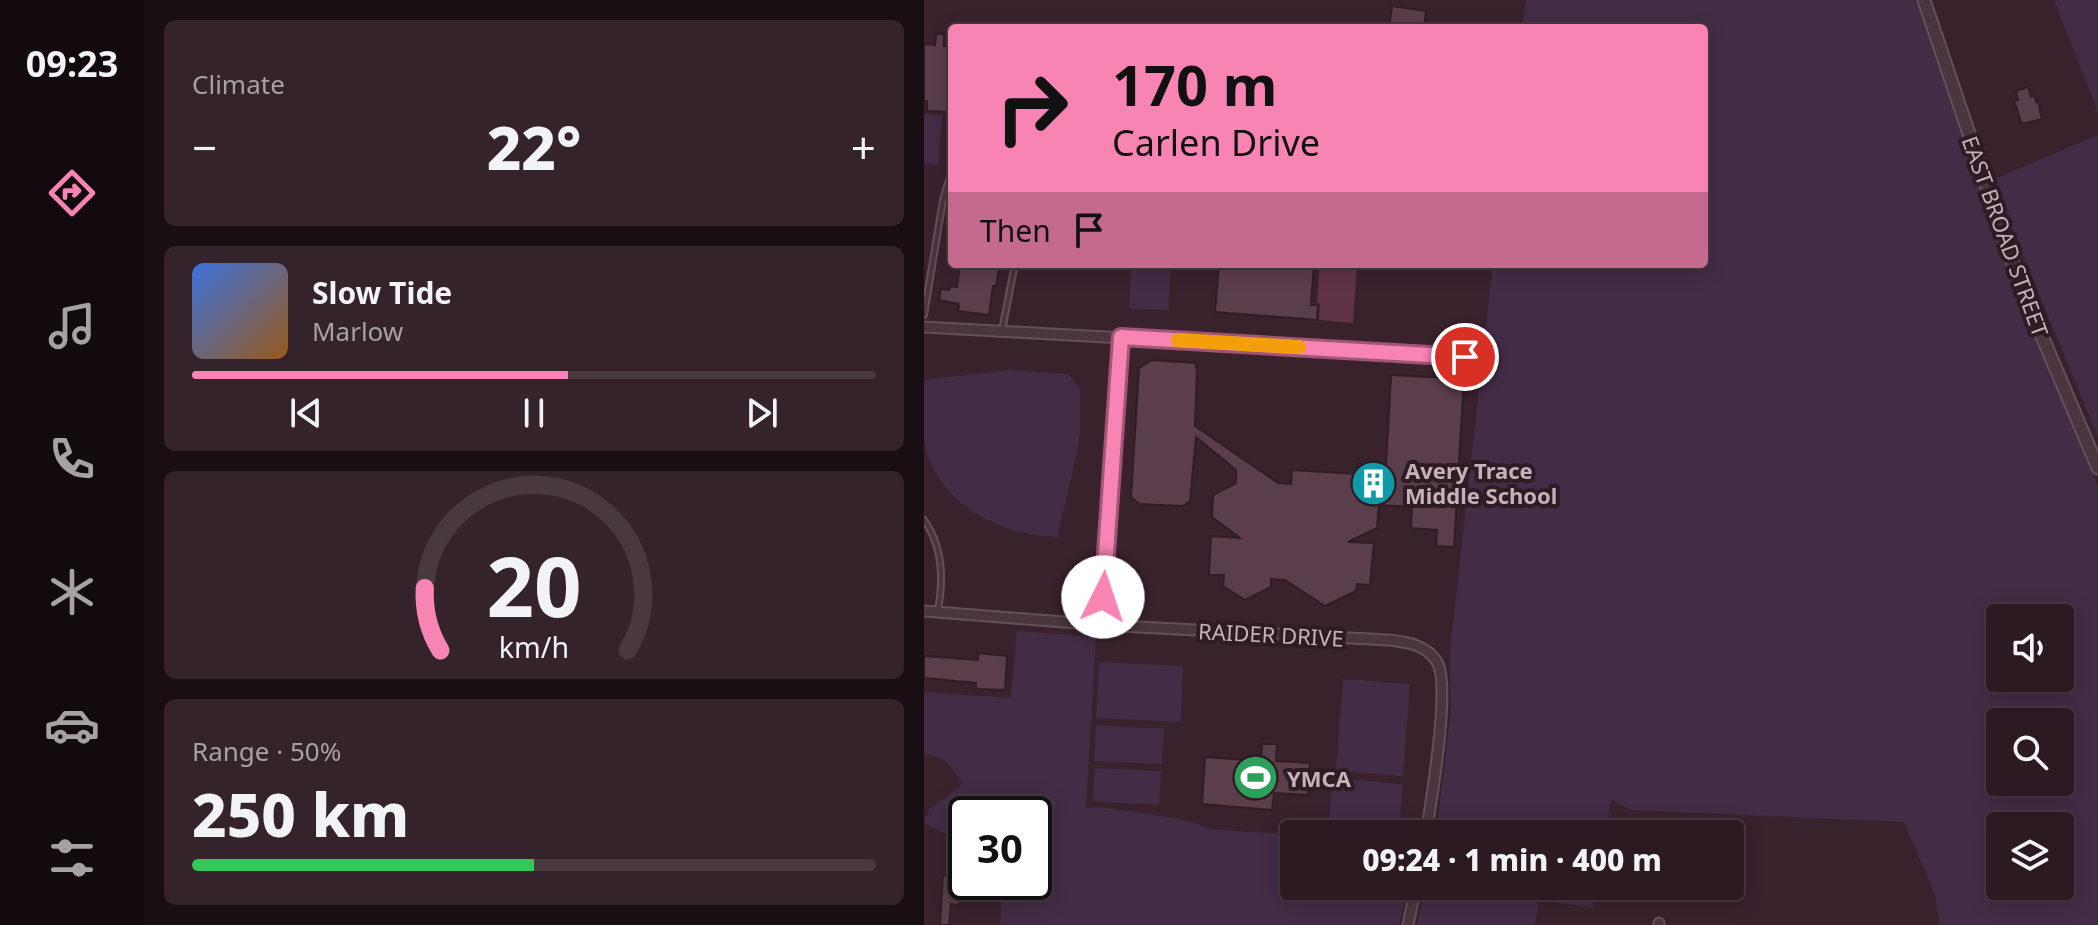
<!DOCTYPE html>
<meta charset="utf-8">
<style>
:root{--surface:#2c1a22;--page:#34232a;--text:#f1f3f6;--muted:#a6a1a5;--line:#483840;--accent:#f884b3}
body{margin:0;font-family:"Noto Sans",sans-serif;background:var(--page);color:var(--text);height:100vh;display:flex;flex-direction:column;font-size:30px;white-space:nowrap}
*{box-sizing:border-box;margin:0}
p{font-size:26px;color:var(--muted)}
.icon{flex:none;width:44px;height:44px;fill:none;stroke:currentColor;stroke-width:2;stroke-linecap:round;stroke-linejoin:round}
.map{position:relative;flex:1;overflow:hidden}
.drawer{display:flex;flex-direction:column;gap:20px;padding:20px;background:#180e13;width:780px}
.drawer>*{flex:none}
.hud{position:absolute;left:24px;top:24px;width:760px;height:244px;border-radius:8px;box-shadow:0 4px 20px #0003,0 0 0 2px var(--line);background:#f884b3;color:#111;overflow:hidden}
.tools{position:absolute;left:1062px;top:604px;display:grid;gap:16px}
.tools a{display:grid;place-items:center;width:88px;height:88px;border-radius:8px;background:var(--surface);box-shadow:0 4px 20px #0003,0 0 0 2px var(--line);font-size:40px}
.speed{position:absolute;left:24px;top:796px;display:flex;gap:16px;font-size:40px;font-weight:700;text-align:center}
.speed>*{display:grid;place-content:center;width:104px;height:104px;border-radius:50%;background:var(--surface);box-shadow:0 4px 20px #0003,0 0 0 2px var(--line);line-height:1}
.speed .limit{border:4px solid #111;border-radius:12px;background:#fff;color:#111}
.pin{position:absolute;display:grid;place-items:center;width:68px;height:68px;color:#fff;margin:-34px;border:4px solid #fff;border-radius:50%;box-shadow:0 2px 8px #0007}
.me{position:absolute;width:88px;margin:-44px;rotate:4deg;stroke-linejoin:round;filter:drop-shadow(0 0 6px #0008)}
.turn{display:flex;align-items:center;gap:28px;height:168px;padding:0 32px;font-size:36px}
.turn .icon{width:104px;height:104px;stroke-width:2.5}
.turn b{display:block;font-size:56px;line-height:68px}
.then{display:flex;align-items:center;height:76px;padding:0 32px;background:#0003;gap:16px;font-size:30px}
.big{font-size:60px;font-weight:800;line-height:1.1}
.drawer .widget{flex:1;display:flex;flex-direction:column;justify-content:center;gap:12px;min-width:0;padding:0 28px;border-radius:12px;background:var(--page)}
.drawer .dial{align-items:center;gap:0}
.dial svg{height:208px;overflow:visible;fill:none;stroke:var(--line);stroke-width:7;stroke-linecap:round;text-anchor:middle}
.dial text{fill:var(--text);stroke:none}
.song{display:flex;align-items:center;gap:24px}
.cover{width:96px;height:96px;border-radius:12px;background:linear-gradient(135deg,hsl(220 70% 55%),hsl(30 70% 35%))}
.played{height:8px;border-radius:4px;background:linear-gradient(90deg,var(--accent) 55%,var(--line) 55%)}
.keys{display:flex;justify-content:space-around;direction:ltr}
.heat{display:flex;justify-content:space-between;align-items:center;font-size:44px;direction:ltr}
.charge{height:12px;border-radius:6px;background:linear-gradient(90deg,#34c759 50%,var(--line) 0)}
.trip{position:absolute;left:356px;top:820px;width:464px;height:80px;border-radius:8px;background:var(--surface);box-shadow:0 4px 20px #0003,0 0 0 2px var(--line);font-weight:800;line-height:80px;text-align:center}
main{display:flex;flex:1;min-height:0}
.dock{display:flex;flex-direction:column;width:144px;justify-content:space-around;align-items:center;background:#120a0e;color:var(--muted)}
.dock .icon{width:56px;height:56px}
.dock .selected{color:var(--accent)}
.dock b{font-size:36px;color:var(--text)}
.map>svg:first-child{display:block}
</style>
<main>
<nav class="dock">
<b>09:23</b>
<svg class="icon selected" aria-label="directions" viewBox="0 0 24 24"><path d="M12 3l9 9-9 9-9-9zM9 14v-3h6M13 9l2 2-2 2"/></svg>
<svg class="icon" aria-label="music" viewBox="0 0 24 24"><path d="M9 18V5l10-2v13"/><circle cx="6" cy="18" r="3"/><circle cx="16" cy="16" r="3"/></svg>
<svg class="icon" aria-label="phone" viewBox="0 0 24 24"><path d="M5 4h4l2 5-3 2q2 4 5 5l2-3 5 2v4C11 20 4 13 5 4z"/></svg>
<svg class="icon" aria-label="climate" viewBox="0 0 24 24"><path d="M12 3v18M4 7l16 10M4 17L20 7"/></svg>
<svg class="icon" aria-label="car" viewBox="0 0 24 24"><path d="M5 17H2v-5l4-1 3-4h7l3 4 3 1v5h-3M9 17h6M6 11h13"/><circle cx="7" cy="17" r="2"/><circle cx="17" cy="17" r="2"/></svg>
<svg class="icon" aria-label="filters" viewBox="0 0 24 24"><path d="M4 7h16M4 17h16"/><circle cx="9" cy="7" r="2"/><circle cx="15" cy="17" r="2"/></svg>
</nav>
<section class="drawer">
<div class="widget"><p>Climate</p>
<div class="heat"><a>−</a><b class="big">22°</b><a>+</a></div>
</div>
<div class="widget">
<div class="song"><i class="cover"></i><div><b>Slow Tide</b><p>Marlow</p></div></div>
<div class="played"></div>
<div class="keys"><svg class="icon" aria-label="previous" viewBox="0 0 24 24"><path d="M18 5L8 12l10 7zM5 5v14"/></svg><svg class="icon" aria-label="pause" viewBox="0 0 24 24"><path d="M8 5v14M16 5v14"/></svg><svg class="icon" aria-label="next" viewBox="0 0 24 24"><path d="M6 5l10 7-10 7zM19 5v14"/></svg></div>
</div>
<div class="widget dial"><svg viewBox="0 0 100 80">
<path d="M14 69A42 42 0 1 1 86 69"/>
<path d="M14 69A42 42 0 0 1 8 45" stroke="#f884b3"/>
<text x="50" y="56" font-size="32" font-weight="700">20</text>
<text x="50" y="72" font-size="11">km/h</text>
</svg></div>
<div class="widget"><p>Range · 50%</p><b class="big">250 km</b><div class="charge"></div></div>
</section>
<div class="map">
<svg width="1174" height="925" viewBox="0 0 1174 925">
<rect width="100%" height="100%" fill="#3a222d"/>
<path fill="#432d46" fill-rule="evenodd" d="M602,0H994L1100,311L1174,486V925H1016L1011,894L980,822L708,810L687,800L681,834H512L527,712L526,650L569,264H780V28H598ZM1076,618H1136V678H1076ZM1076,722H1136V782H1076ZM1076,826H1136V886H1076Z
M1131,0H1174V113L1131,2Z
M0,114L18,115L14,165L0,164Z
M1174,135V437L1068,180Z
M207,267L246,268L245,310L205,309Z
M84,370L144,374L156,388V430L154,449L133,537C76,536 14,503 0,443C0,428 0,396 0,380Z
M93,631L172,637L162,808L173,807L225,814L265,821L286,829L370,835V886H484L475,925H76L79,882H110V814H42V856H39L26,836L0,823L5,809L39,784C27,766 23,757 0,754V692L87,698Z
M175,662L259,666L257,722L172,718Z
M419,679L486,684L479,776L412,771Z
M172,725L240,729L238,764L170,761Z
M171,768L237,771L235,805L169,801Z
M408,778L479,784L475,828L405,823Z
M502,886H672L669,908L615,900L611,925H493Z"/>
<path fill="#603347" d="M396,264H433L429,323L395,320L396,303H393Z"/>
<path fill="#5b3e4b" stroke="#311d26" stroke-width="2" d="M468,6L502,11L500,28H465Z
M12,34H20V46H28V112L3,111V101H0V44L11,45Z
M1104,87L1107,97L1110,95L1112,102L1114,100L1118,119L1098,124L1090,101L1094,100L1092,91Z
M36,264H76L72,286H69L65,315L34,311L35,304L15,300L17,289L25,290L27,286L33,287Z
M295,264H390L387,305H394L393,320L291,312Z
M228,360L271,363L273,371L271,426L354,483L367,484L368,470L433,474L434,464L462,465L467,375L540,379L530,547L512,546L513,530L487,528L488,507L455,505L453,528L424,542L450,543L446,585L433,584L432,591L401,606L361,580L347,579V587L321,600L299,586L300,575H285L287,536L316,538L288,517L289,495L312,483V470L272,437L266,501L259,506L215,504L207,497L215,368Z
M54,653L83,656L81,690L52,689V683L0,678V656L54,660Z
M338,744H353L352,761L386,763L384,795L350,793L348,810L278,804L281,757L337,761Z
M19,875L36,876L35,905L27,904L25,925H16Z"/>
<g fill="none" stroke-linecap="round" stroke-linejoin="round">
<defs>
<path id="service" d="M0,315L19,200L28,170
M78,330L91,264
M0,520C19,547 20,578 14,610"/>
<path id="minor" d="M0,327L541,357
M0,611L177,625L464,640C482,642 502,644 513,662C527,686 507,802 502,834
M177,625L197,337
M484,925L492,886
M735,925V923"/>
<path id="tertiary" d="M1000,0L1095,282L1174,468"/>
</defs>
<use href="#service" stroke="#655059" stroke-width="8"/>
<use href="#minor" stroke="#655059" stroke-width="13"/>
<use href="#tertiary" stroke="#655059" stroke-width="15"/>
<use href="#service" stroke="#4b353f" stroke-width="4"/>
<use href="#minor" stroke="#4b353f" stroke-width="9"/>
<use href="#tertiary" stroke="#4b353f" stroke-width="11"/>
</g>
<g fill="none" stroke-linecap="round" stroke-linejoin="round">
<defs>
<path id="route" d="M179,597L197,337L541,357"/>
</defs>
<use href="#route" stroke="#a15674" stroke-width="20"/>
<use href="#route" stroke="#f884b3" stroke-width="14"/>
<path stroke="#f59e0b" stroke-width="14" d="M254,340L375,347"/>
</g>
<defs>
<symbol id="building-disc" viewBox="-11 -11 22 22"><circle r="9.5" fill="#0f9aa8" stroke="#2f1b24"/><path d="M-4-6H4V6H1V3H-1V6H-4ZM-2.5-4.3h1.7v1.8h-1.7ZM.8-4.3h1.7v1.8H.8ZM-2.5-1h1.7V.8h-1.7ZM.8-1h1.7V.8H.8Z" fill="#fff"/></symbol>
<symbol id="stadium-disc" viewBox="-11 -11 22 22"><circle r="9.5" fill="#2e9e5b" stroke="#2f1b24"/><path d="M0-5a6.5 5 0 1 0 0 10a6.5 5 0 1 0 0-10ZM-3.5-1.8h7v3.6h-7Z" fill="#fff"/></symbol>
</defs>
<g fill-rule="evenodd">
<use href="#building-disc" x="424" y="458" width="51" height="51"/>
<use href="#stadium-disc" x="306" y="752" width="51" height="51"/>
</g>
<g text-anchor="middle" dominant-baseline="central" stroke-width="8" stroke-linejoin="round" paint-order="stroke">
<g font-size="22" fill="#c7b0b9" stroke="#2f1b24">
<text transform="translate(1082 236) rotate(70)">EAST BROAD STREET</text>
<text transform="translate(347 634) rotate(3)">RAIDER DRIVE</text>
</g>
<g font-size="22" font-weight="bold" fill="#c7b0b9" stroke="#2f1b24" text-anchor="start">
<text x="481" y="470">Avery Trace<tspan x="481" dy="25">Middle School</tspan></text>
<text x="363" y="778">YMCA</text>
</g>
</g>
</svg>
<div class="tools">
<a><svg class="icon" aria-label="sound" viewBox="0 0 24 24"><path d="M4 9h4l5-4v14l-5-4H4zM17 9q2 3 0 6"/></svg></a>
<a><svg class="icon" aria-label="search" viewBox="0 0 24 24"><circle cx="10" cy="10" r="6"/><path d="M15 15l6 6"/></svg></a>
<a><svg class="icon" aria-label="layers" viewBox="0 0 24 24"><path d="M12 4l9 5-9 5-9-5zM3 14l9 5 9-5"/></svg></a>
</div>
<div class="speed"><div class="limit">30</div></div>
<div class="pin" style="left:541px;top:357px;background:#d93025"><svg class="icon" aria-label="arrive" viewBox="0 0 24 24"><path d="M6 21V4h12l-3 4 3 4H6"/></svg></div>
<svg class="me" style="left:179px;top:597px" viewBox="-20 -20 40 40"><circle r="19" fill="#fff"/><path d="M0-13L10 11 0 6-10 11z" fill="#f884b3"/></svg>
<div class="trip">09:24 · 1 min · 400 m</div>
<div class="hud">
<div class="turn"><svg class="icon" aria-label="right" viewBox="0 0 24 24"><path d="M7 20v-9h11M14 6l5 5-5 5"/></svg><div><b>170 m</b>Carlen Drive</div></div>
<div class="then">Then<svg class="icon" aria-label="arrive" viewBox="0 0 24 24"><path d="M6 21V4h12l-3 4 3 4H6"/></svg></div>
</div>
</div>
</main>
